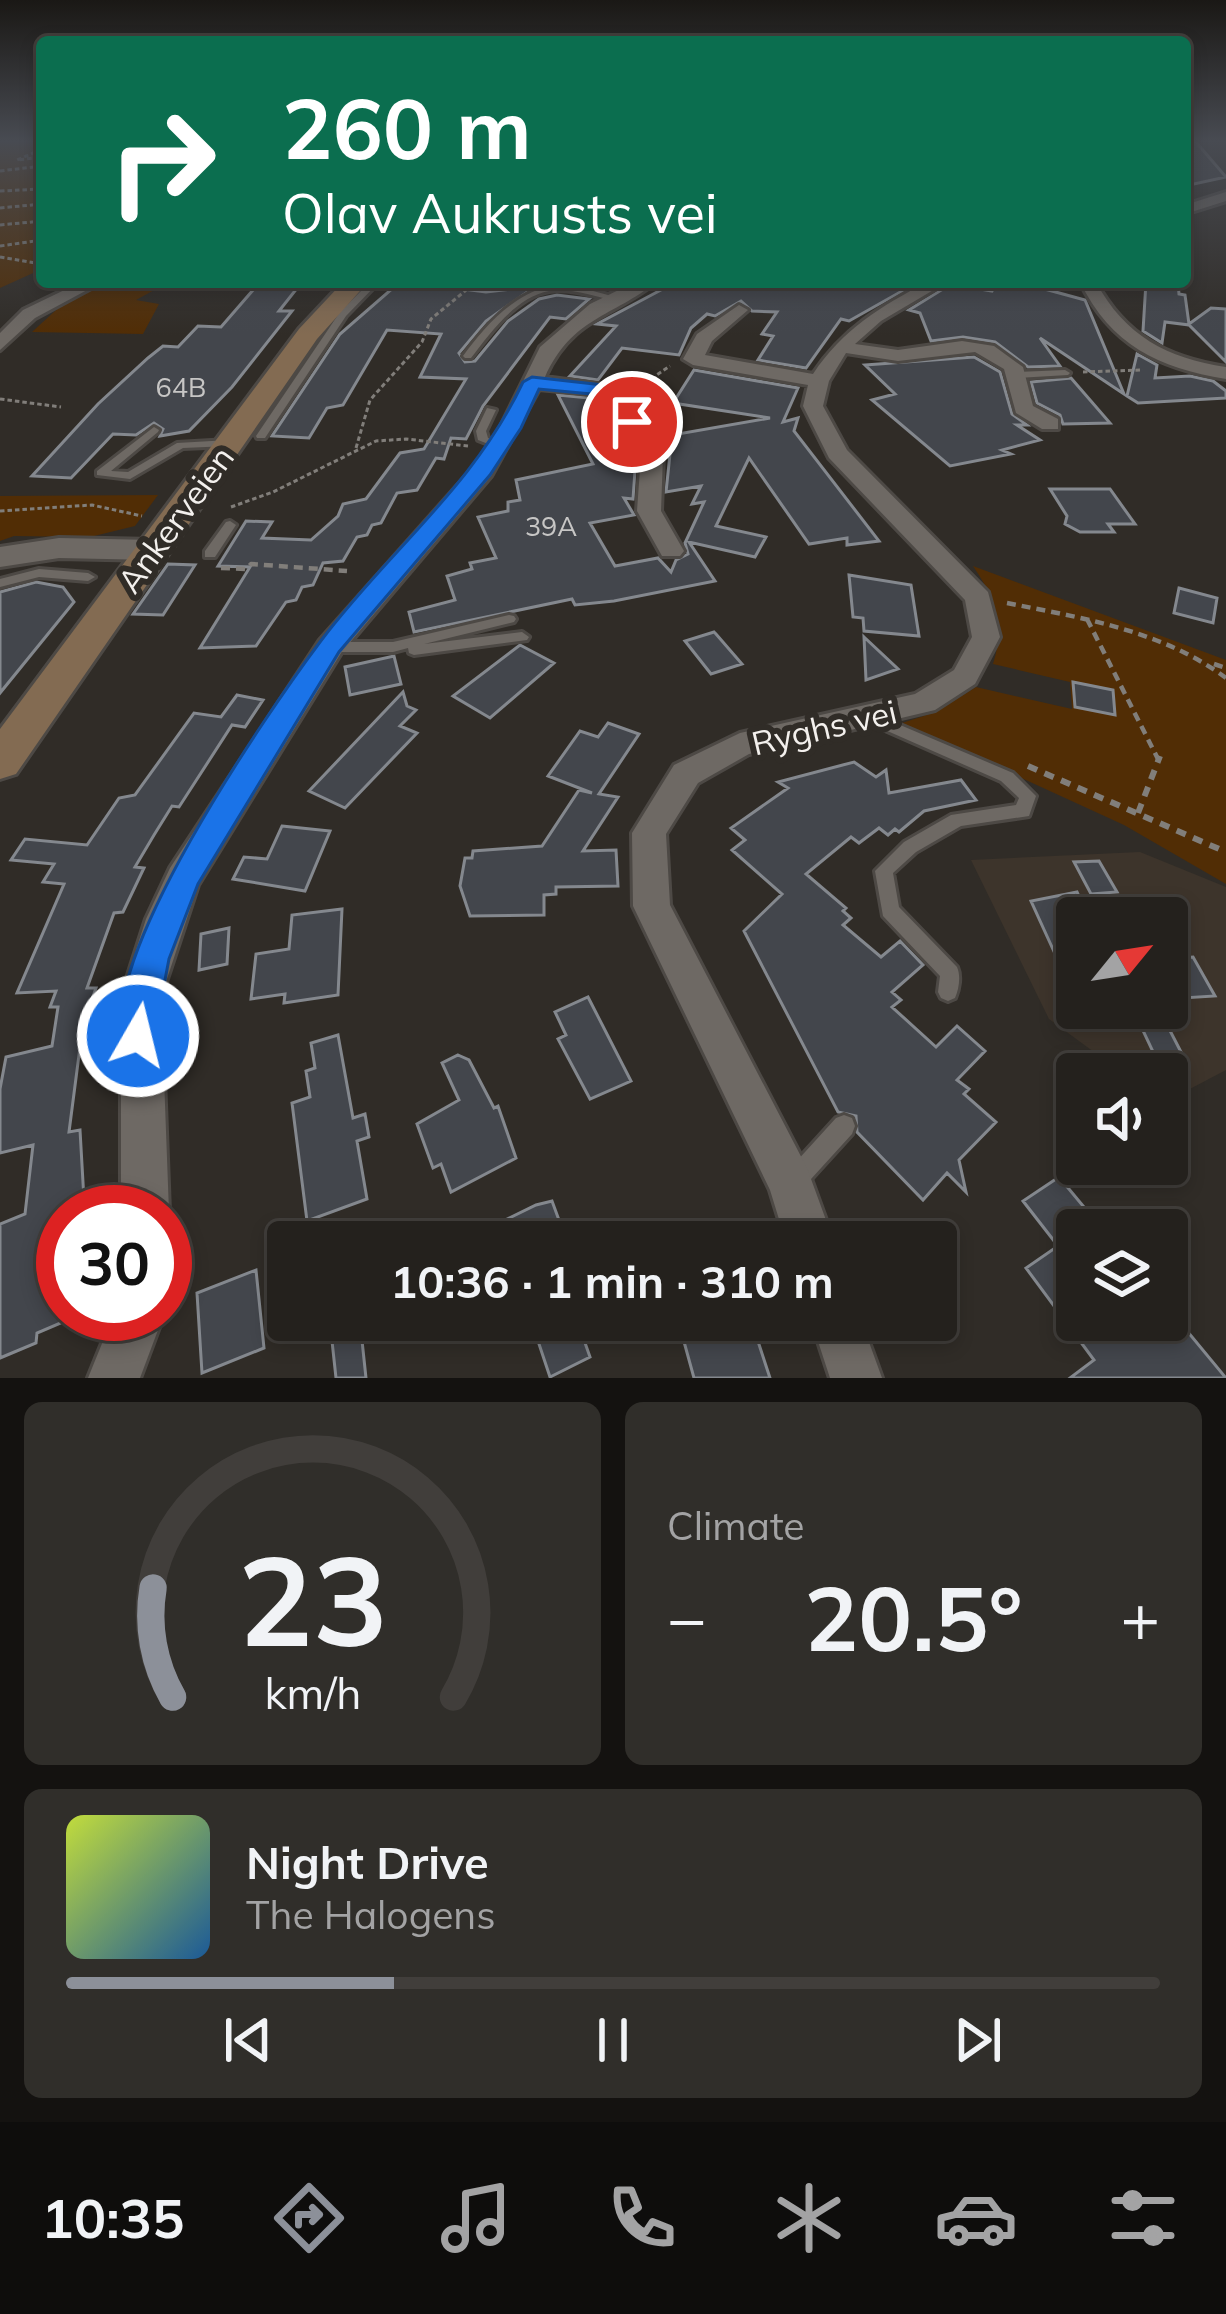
<!DOCTYPE html>
<meta charset="utf-8">
<style>
:root{--surface:#24211d;--page:#302e2a;--text:#f1f3f6;--muted:#a3a3a4;--line:#413e3b;--accent:#8c9099}
body{margin:0;font-family:Mulish,sans-serif;background:var(--page);color:var(--text);height:100vh;display:flex;flex-direction:column;font-size:45px;white-space:nowrap}
*{box-sizing:border-box;margin:0}
p{font-size:39px;color:var(--muted)}
.icon{flex:none;width:66px;height:66px;fill:none;stroke:currentColor;stroke-width:2;stroke-linecap:round;stroke-linejoin:round}
.map{position:relative;height:1378px;overflow:hidden}
.panel{display:flex;flex-direction:column;gap:24px;padding:24px;background:#141210;flex:1}
.panel>*{flex:none}
.top-card{position:absolute;left:36px;top:36px;width:1155px;height:252px;border-radius:12px;box-shadow:0 6px 18px #0003,0 0 0 3px var(--line);background:#0b6e4f;color:#fff;overflow:hidden}
.needle{width:78px;rotate:60deg}
.fabs{position:absolute;left:1056px;top:897px;display:grid;gap:24px}
.fabs a{display:grid;place-items:center;width:132px;height:132px;border-radius:12px;background:var(--surface);box-shadow:0 6px 18px #0003,0 0 0 3px var(--line);font-size:60px}
.speed{position:absolute;left:36px;top:1185px;display:flex;gap:24px;font-size:60px;font-weight:700;text-align:center}
.speed>*{display:grid;place-content:center;width:156px;height:156px;border-radius:50%;background:var(--surface);box-shadow:0 6px 18px #0003,0 0 0 3px var(--line);line-height:1}
.speed .limit{border:18px solid #d22;background:#fff;color:#111}
.pin{position:absolute;display:grid;place-items:center;width:102px;height:102px;color:#fff;margin:-51px;border:6px solid #fff;border-radius:50%;box-shadow:0 3px 12px #0007}
.me{position:absolute;width:132px;margin:-66px;rotate:8deg;stroke-linejoin:round;filter:drop-shadow(0 0 9px #0008)}
.turn{display:flex;align-items:center;gap:42px;height:252px;padding:0 48px;font-size:54px}
.turn .icon{width:156px;height:156px;stroke-width:2.5}
.turn b{display:block;font-size:84px;line-height:102px}
.big{font-size:90px;font-weight:700;line-height:1.1}
.panel .card{flex:1;display:flex;flex-direction:column;justify-content:center;gap:18px;min-width:0;padding:0 42px;border-radius:18px;background:var(--page)}
.panel .dial{align-items:center;gap:0}
.dial svg{height:312px;overflow:visible;fill:none;stroke:var(--line);stroke-width:7;stroke-linecap:round;text-anchor:middle}
.dial text{fill:var(--text);stroke:none}
.song{display:flex;align-items:center;gap:36px}
.cover{width:144px;height:144px;border-radius:18px;background:linear-gradient(135deg,hsl(70 70% 55%),hsl(210 70% 35%))}
.played{height:12px;border-radius:6px;background:linear-gradient(90deg,var(--accent) 30%,var(--line) 30%)}
.keys{display:flex;justify-content:space-around;direction:ltr}
.heat{display:flex;justify-content:space-between;align-items:center;font-size:66px;direction:ltr}
.panel .tiles{flex:1;display:grid;gap:24px;grid-template-columns:1fr 1fr}
.card:last-child{grid-column:span 2}
.trip{position:absolute;left:267px;top:1221px;width:690px;height:120px;border-radius:12px;background:var(--surface);box-shadow:0 6px 18px #0003,0 0 0 3px var(--line);font-weight:700;line-height:120px;text-align:center}
.tabs{display:flex;height:192px;justify-content:space-around;align-items:center;background:#0e0d0c;color:var(--muted)}
.tabs .icon{width:84px;height:84px}
.tabs .selected{color:var(--accent)}
.tabs b{font-size:54px;color:var(--text)}
.map>svg:first-child{display:block}
</style>
<div class="map">
<svg width="1226" height="1378" viewBox="0 0 1226 1378">
<rect width="100%" height="100%" fill="#302c27"/>
<path fill="#3d342b" fill-rule="evenodd" d="M1140,852L1226,887V1070L1167,1101V1074H1124L1049,1019L971,860ZM1077,918H1167V1008H1077Z"/>
<path fill="#512d05" d="M0,142H42V269L0,288Z
M107,282H169L136,300L159,304L143,334L32,332L66,301Z
M158,495L135,526L90,537L14,536L0,541V496Z
M973,566L1226,660V884L1124,825L902,723L936,712L976,687L1072,709L1070,682L993,664C1006,623 995,599 973,566Z"/>
<path fill="#43464c" stroke="#84888e" stroke-width="3" d="M1185,142H1196L1226,177L1185,186Z
M260,282H302L279,311H292L232,387L189,431L160,436L163,429L154,423L136,435L113,434L71,478L32,476L98,404L148,358L163,346L178,347L198,326L221,327Z
M408,282L486,292L511,289L517,283L536,286L486,321L459,353L465,362L475,361L508,321L539,299L557,295L589,299L566,319L550,317L483,406L466,439L451,438L444,459L436,458L417,490L397,493L381,523L372,525L367,535L357,537L343,561L323,563L313,585L302,587L296,600L286,602L256,646L200,648L250,567L218,566L246,521L272,522L262,538L311,540L338,516L343,504L366,499L400,453L424,449L466,379L420,377L441,334L387,330L343,405L327,408L309,438L272,436L340,334L394,287Z
M676,282H918L849,321L841,319L806,368L758,360L773,336L762,334L777,312L752,311L741,301L715,316L707,314L691,328L679,355L622,348L598,380L570,376L616,326L597,324Z
M997,282H1045L1041,288L1085,300L1124,394L1040,338L1060,366L1028,367L995,342L963,337L931,341L920,313L909,310L951,284L992,291Z
M1146,282H1178L1179,294L1185,295L1189,324L1211,308L1226,309V362L1189,325L1165,322L1162,343L1143,331Z
M1137,354L1157,365L1155,378L1190,376L1213,381L1226,391V398L1138,403L1127,396Z
M974,357L1000,372L1012,414L1027,425H1017L1040,440L1002,450L1011,454L950,466L872,400L895,394L865,365Z
M694,370L798,388L783,422L798,418L794,431L879,541L847,545V538L809,544L749,458L716,526L766,537L755,557L689,542L715,581L614,601L575,605L572,599L414,632L409,612L455,600L447,576L472,569L470,563L496,558L478,517L508,511V502L520,500L516,480L593,464L558,395L589,398L631,440L636,456L633,499L624,498L634,515L590,523L615,566L658,558L671,572L676,560L688,554L685,543L704,502L692,504L701,486L666,492L672,435L770,418L673,403Z
M1071,378L1110,423L1063,424L1060,415L1037,403L1031,382Z
M1050,489H1110L1135,524H1108L1114,532H1080L1065,524L1067,516Z
M168,564L195,565L163,615L133,614Z
M849,575L911,585L919,636L864,631L863,618L853,617Z
M36,582L63,587L74,602L0,693V592Z
M1179,588L1217,598L1213,623L1174,613Z
M714,632L716,634L742,664L711,674L685,641Z
M864,637L898,669L866,680Z
M520,645L554,663L490,718L453,696Z
M394,656L401,684L350,695L345,667Z
M1073,682L1113,690L1115,715L1075,707Z
M403,692L407,706L416,710L400,726L417,733L345,808L309,791Z
M237,695L263,700L245,727L232,725L179,807L172,806L154,835L135,867L144,868L123,912L114,913L87,988H96L83,1024L69,1132L80,1130L84,1200L63,1208V1322L37,1333L36,1343L0,1358V1224L25,1214L33,1145L0,1153V1089L6,1057L52,1046L58,1007H50L56,991L17,993L64,884L43,882L54,864L11,860L25,839L87,845L119,798L135,795L194,713L221,717Z
M608,723L639,734L599,794L618,797L583,851L616,850L618,886L556,887V894L544,895V915L470,916L460,886L465,858H472L473,851L542,846L579,790L592,793L548,776L580,731L598,737Z
M854,762L876,777L886,770L889,793L961,780L976,800L924,811L899,832L895,829L888,835L879,828L859,843L851,837L806,874L846,908L843,911L851,918L843,925L881,957L900,941L923,965L892,992L901,1000L892,1007L936,1047L957,1026L985,1051L957,1080L969,1089L964,1094L996,1122L959,1160L966,1192L947,1173L923,1200L857,1132L856,1116L838,1112L744,931L782,894L732,850L745,840L731,828L788,788L778,782Z
M282,826L330,831L305,891L233,879L244,857L267,859Z
M1099,861L1117,892L1091,894L1074,862Z
M1077,892L1089,918H1077V1002L1031,901Z
M342,909L338,995L284,1003L285,994L251,999L256,954L289,949L292,915Z
M229,928L227,964L199,970L201,934Z
M1193,957L1215,996L1167,999V959Z
M588,997L631,1081L590,1099L558,1039L566,1035L555,1012Z
M1164,1019L1181,1052L1154,1054L1138,1020Z
M338,1035L353,1118L365,1114L369,1137L357,1141L367,1199L307,1221L292,1103L310,1097L306,1071L315,1068L311,1043Z
M458,1055L469,1060L494,1108L498,1106L516,1158L451,1192L441,1164L433,1168L417,1124L459,1100L442,1063Z
M1059,1177L1103,1230H1077V1320H1178L1226,1378H1070L1094,1360L1026,1268L1058,1246L1023,1201Z
M552,1201L567,1242H460L536,1205Z
M256,1270L264,1348L202,1373L197,1293Z
M531,1320H577L590,1357L550,1377Z
M678,1320H751L770,1378H694Z
M361,1331L366,1378H336L332,1341Z"/>
<g fill="none" stroke-linecap="round" stroke-linejoin="round">
<defs>
<path id="service" d="M370,282H379L346,316L265,438H257L256,436L340,312Z
M548,286L582,288L619,298L615,301C594,296 571,288 549,291C516,297 490,333 471,358H465L463,356C485,326 511,297 548,286Z
M1065,370L1070,373L1068,375L1017,378L1012,375L1017,372Z
M487,408L496,410L486,431L488,438L504,443V447H496L478,440L476,431Z
M154,427L159,430L158,432L111,471L128,472L177,443L229,440L234,443L229,446L183,448L130,479L97,475V471Z
M230,521L236,525L215,557H205V551L226,522Z
M39,569L88,573L95,577L88,581L39,577L0,587V579Z
M509,615L514,616L516,619L514,622L424,644L522,632L529,637L527,640L414,655L409,653L408,648L393,652H330L323,647L330,642H393Z
M872,713L1013,773L1036,796L1029,816L961,826L916,852L893,873L899,907L957,967C961,976 959,989 955,998L948,1001L941,998L938,992L940,976L883,916L875,871L904,842L951,815L1016,805L1019,798L1001,781L867,722L864,718Z
M844,1115L852,1118L855,1126L852,1134L801,1190L793,1194L785,1190L781,1182L785,1174L836,1118Z"/>
<path id="minor" d="M1226,192V201L1185,214V205Z
M81,282H102L35,318L0,350V333L23,310Z
M635,282H656C613,317 572,317 545,377L604,385L653,431L663,455L661,511L684,551L680,556H662L637,511L641,455L635,438L591,394L539,389L491,476L341,653L198,885L161,997L169,1212L165,1221V1212H121V997L146,919L170,868L320,640L474,467L500,428L540,347L590,304Z
M927,282H947L881,321L855,344L898,350L962,341L994,346L1023,367L1033,406L1058,419V429H1042L1016,413L1004,369L975,352L898,361L846,353L829,381L823,406L847,450L988,592L1000,637L975,684L935,710L749,754L698,783L666,834L670,905L807,1168L834,1242H786L770,1190L633,906L632,833L674,765L740,733L915,694L954,670L972,637L965,600L829,458L803,406L808,385L693,365L683,359L697,334L739,305L748,310L712,341L705,355L813,374C843,329 880,307 927,282Z
M1080,282H1096C1125,336 1167,358 1226,367V379C1158,368 1111,345 1080,282Z
M114,1314H164L140,1378H88Z
M811,1320H861L882,1378H830Z"/>
<path id="tertiary" d="M59,538L153,540L170,550L153,560L59,558L0,567V547Z"/>
<path id="secondary" d="M343,282H368L317,339L16,774L0,779V729L299,329Z"/>
</defs>
<use href="#service" stroke="#4d4945" stroke-width="6"/>
<use href="#minor" stroke="#4d4945" stroke-width="6"/>
<use href="#tertiary" stroke="#4d4945" stroke-width="6"/>
<use href="#secondary" stroke="#4d4945" stroke-width="6"/>
<path stroke="#817e7a" stroke-width="3" stroke-dasharray="4.5 3" stroke-linecap="butt" d="M42,149L17,160L42,157
M0,171L42,166
M0,191L42,189
M0,208L42,204
M0,225L42,221
M0,246L42,240
M0,257L42,264
M1083,372L1143,370
M0,399L61,407
M648,410L655,376L670,366
M356,448L370,400L422,342L431,319L476,282
M231,507L273,492L376,441L406,439L468,446
M0,511L92,505L142,516"/>
<path stroke="#817e7a" stroke-width="4.5" stroke-dasharray="9 6" stroke-linecap="butt" d="M221,568L246,569L251,564L347,571
M1007,603C1083,618 1163,631 1226,678
M1087,619L1158,759
M1214,664L1226,668"/>
<path stroke="#817e7a" stroke-width="6" stroke-dasharray="10 8" stroke-linecap="butt" d="M1028,766L1226,852
M1138,813L1160,756"/>
<use href="#service" fill="#6e6964" fill-rule="evenodd"/>
<use href="#minor" fill="#6e6964" fill-rule="evenodd"/>
<use href="#tertiary" fill="#6e6964" fill-rule="evenodd"/>
<use href="#secondary" fill="#836b52" fill-rule="evenodd"/>
</g>
<linearGradient id="sky" x2="0" y2="1"><stop stop-color="#1a1815"/><stop offset="0.42" stop-color="#484b52"/><stop offset="1" stop-color="#484b52" stop-opacity="0"/></linearGradient>
<rect width="1226" height="335" fill="url(#sky)"/>
<path fill="#1a73e8" stroke="#114b97" stroke-width="3" d="M532,377L603,385L641,422L625,426L591,394L539,389L521,428L490,475L339,652L198,884L169,959L152,1048L138,1053L125,1048C90,969 269,710 320,642C388,551 473,488 523,382Z"/>
<g text-anchor="middle" dominant-baseline="central" stroke-width="12" stroke-linejoin="round" paint-order="stroke">
<g font-size="27" fill="#c7c6c5">
<text x="181" y="387">64B</text>
<text x="551" y="526">39A</text>
</g>
<g font-size="33" fill="#f3f0ed" stroke="#302c27">
<text transform="translate(175 519) rotate(-54)">Ankerveien</text>
<text transform="translate(824 727) rotate(-13)">Ryghs vei</text>
</g>
</g>
</svg>
<div class="fabs">
<a><svg class="needle" viewBox="-14 -14 28 28"><path d="M0-13l5 13h-10z" fill="#e53935"/><path d="M0 13l5-13h-10z" fill="#a3a3a4"/></svg></a>
<a><svg class="icon" aria-label="sound" viewBox="0 0 24 24"><path d="M4 9h4l5-4v14l-5-4H4zM17 9q2 3 0 6"/></svg></a>
<a><svg class="icon" aria-label="layers" viewBox="0 0 24 24"><path d="M12 4l9 5-9 5-9-5zM3 14l9 5 9-5"/></svg></a>
</div>
<div class="speed"><div class="limit">30</div></div>
<div class="pin" style="left:632px;top:422px;background:#d93025"><svg class="icon" aria-label="arrive" viewBox="0 0 24 24"><path d="M6 21V4h12l-3 4 3 4H6"/></svg></div>
<svg class="me" style="left:138px;top:1036px" viewBox="-20 -20 40 40"><circle r="17" fill="#1a73e8" stroke="#fff" stroke-width="3"/><path d="M0-11L8 9 0 5-8 9z" fill="#fff"/></svg>
<div class="trip">10:36 · 1 min · 310 m</div>
<div class="top-card">
<div class="turn"><svg class="icon" aria-label="right" viewBox="0 0 24 24"><path d="M7 20v-9h11M14 6l5 5-5 5"/></svg><div><b>260 m</b>Olav Aukrusts vei</div></div>
</div>
</div>
<section class="panel">
<div class="tiles">
<div class="card dial"><svg viewBox="0 0 100 80">
<path d="M14 69A42 42 0 1 1 86 69"/>
<path d="M14 69A42 42 0 0 1 9 41" stroke="#8c9099"/>
<text x="50" y="56" font-size="32" font-weight="700">23</text>
<text x="50" y="72" font-size="11">km/h</text>
</svg></div>
<div class="card"><p>Climate</p>
<div class="heat"><a>−</a><b class="big">20.5°</b><a>+</a></div>
</div>
<div class="card">
<div class="song"><i class="cover"></i><div><b>Night Drive</b><p>The Halogens</p></div></div>
<div class="played"></div>
<div class="keys"><svg class="icon" aria-label="previous" viewBox="0 0 24 24"><path d="M18 5L8 12l10 7zM5 5v14"/></svg><svg class="icon" aria-label="pause" viewBox="0 0 24 24"><path d="M8 5v14M16 5v14"/></svg><svg class="icon" aria-label="next" viewBox="0 0 24 24"><path d="M6 5l10 7-10 7zM19 5v14"/></svg></div>
</div>
</div>
</section>
<nav class="tabs">
<b>10:35</b>
<svg class="icon selected" aria-label="directions" viewBox="0 0 24 24"><path d="M12 3l9 9-9 9-9-9zM9 14v-3h6M13 9l2 2-2 2"/></svg>
<svg class="icon" aria-label="music" viewBox="0 0 24 24"><path d="M9 18V5l10-2v13"/><circle cx="6" cy="18" r="3"/><circle cx="16" cy="16" r="3"/></svg>
<svg class="icon" aria-label="phone" viewBox="0 0 24 24"><path d="M5 4h4l2 5-3 2q2 4 5 5l2-3 5 2v4C11 20 4 13 5 4z"/></svg>
<svg class="icon" aria-label="climate" viewBox="0 0 24 24"><path d="M12 3v18M4 7l16 10M4 17L20 7"/></svg>
<svg class="icon" aria-label="car" viewBox="0 0 24 24"><path d="M5 17H2v-5l4-1 3-4h7l3 4 3 1v5h-3M9 17h6M6 11h13"/><circle cx="7" cy="17" r="2"/><circle cx="17" cy="17" r="2"/></svg>
<svg class="icon" aria-label="filters" viewBox="0 0 24 24"><path d="M4 7h16M4 17h16"/><circle cx="9" cy="7" r="2"/><circle cx="15" cy="17" r="2"/></svg>
</nav>
